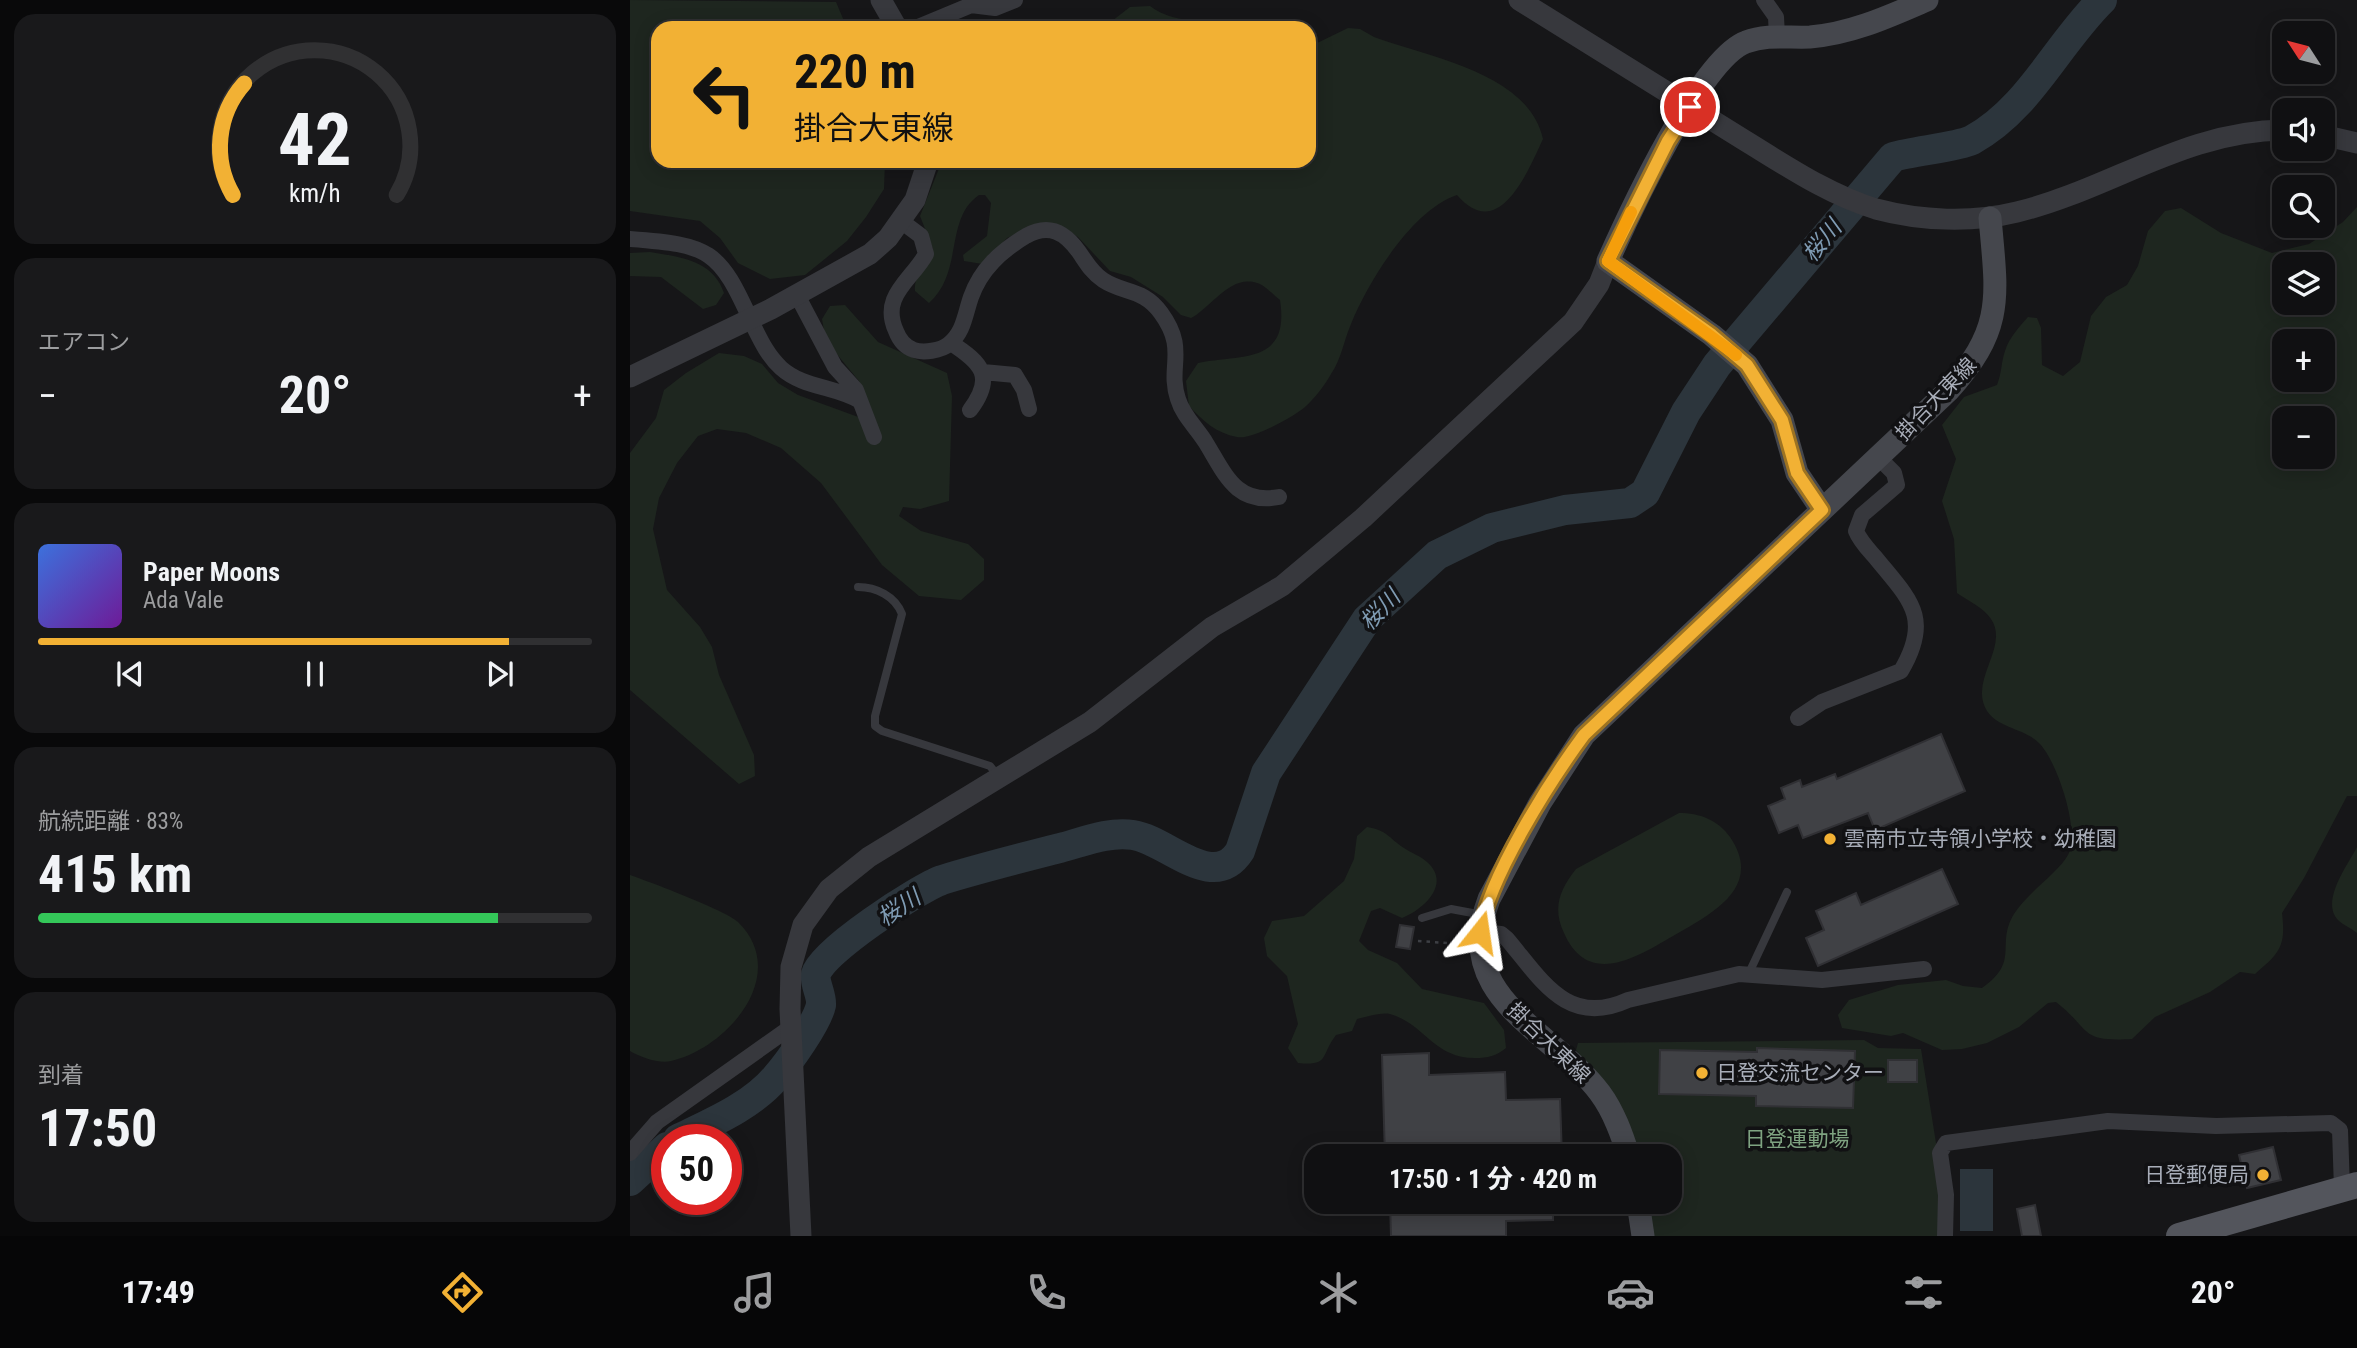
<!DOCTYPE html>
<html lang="ja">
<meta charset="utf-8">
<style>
:root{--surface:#101012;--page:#19191b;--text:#f1f3f6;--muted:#9c9d9f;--line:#303032;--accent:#f2b134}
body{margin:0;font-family:"Roboto Condensed","Noto Sans JP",sans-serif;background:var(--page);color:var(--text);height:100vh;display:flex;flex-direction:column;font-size:26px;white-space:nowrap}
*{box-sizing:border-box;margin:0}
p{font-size:23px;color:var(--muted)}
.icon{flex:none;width:38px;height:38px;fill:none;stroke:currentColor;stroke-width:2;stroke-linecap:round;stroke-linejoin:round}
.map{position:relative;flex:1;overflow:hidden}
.side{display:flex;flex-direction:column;gap:14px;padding:14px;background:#09090a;width:630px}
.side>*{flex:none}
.banner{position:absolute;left:21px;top:21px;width:665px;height:147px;border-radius:21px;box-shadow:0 4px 18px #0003,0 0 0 2px var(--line);background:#f2b134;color:#111;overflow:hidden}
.needle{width:46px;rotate:306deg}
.controls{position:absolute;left:1642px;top:21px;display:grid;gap:14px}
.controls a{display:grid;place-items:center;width:63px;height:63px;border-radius:14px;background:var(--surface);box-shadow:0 4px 18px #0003,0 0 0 2px var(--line);font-size:35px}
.speed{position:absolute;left:21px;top:1124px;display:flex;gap:14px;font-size:35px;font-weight:700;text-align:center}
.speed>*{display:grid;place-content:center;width:91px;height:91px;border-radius:50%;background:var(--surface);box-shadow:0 4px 18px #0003,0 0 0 2px var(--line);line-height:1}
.speed .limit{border:10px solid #d22;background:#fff;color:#111}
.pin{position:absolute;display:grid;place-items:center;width:60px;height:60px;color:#fff;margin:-30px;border:4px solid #fff;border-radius:50%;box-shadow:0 2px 7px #0007}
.me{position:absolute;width:77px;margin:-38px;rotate:15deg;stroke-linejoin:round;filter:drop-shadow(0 0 5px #0008)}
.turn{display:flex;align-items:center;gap:24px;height:147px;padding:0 28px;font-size:32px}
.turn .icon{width:91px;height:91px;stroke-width:2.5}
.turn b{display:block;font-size:49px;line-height:60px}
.big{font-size:52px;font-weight:700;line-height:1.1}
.side .widget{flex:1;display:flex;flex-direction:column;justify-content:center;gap:10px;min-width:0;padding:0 24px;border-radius:21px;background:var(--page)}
.side .dial{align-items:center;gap:0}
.dial svg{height:182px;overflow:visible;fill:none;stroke:var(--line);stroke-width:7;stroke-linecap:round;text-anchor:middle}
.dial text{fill:var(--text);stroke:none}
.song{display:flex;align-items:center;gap:21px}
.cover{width:84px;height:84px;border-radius:10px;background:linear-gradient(135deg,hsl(220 70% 55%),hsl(280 70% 35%))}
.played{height:7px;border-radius:4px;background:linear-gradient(90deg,var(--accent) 85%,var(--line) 85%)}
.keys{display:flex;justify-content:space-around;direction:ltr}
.heat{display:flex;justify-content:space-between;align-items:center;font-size:38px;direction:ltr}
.charge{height:10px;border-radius:5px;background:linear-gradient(90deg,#34c759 83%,var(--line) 0)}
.trip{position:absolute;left:674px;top:1144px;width:378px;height:70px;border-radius:21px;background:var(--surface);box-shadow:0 4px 18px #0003,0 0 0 2px var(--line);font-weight:700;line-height:70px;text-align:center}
.dock{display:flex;height:112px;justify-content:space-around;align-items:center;background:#060607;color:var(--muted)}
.dock .icon{width:49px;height:49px}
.dock .selected{color:var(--accent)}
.dock b{font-size:32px;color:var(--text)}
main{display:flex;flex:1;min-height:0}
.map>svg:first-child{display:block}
</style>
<main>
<section class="side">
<div class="widget dial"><svg viewBox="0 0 100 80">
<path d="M14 69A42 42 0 1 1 86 69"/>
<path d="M14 69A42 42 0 0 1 19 20" stroke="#f2b134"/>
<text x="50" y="56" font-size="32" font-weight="700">42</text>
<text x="50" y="72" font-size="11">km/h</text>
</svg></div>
<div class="widget"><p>エアコン</p>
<div class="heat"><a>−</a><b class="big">20°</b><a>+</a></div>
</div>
<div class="widget">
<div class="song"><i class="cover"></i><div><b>Paper Moons</b><p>Ada Vale</p></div></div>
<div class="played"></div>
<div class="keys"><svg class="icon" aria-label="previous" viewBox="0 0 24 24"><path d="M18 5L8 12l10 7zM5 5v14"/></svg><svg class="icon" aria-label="pause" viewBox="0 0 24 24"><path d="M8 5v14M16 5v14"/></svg><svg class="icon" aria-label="next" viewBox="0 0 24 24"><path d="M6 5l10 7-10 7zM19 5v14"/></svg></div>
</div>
<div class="widget"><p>航続距離 · 83%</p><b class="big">415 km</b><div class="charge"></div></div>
<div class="widget"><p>到着</p><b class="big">17:50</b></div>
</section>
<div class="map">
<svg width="1727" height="1236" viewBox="0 0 1727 1236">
<rect width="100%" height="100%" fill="#161618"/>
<path fill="#1e261f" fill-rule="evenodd" d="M0,0L206,2L217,28H28V161H255L254,189L236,217L217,241L175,275L140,279L108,263L90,238L70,221L0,211Z
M520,6C548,26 564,15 590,28H473L500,7Z
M718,28L730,29L744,37C798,57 899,73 913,139C898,171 869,244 827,195C782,210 738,282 721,324C714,340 711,360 701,374C695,385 684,399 675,407C663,417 622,440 607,437C586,433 573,421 559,406L556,381L568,363C612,354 660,365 650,300C643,295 635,285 627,283C600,274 581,308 561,318L551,315L533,297L501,277L480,271L448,237L431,226L398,229L377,238L353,264L334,261L333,255L357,236L361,203L355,195H349C314,219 334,272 299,303L285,291C283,275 298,264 303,249L290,216L312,161H679V47Z
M1727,207V796H1717L1674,878L1652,913C1656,946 1650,953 1625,974L1610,972L1580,992L1525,1017L1502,1039C1448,1042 1462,1030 1426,1002L1418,1003L1389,1027L1357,1043L1332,1049L1312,1050L1273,1033L1261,1036L1212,1028L1208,1015L1219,1000L1268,985L1316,980L1333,986L1352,988C1391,961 1365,945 1384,914C1397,893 1429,872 1438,855C1451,832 1427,762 1410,744C1395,728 1369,729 1357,711C1338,680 1380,647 1361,619C1354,608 1337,600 1327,593L1324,539L1312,501L1326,459L1312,425L1334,397L1367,385C1372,372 1371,363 1375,351C1379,338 1389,327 1398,317L1407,318L1411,328L1412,365L1433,376L1450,362L1461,316L1476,297L1497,285L1508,266L1518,231L1535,211L1551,208L1591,233L1642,253L1679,244L1713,222ZM1692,264V303H1654V264ZM1692,341V380H1654V341ZM1692,418V457H1654V418Z
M20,252C50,257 83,260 94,293L86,305L73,309L31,277L0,276V253Z
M215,305L248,342L317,373L322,396L319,501L290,509L273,507L269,516L291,531L338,544L354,559V580L331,600L289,596L252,565L191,483L151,448L116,433L87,429L68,436L47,463L29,498L23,529L37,590L70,627L82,647L89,675L124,755L125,776L109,784L0,690V453L26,418L34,390L56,373L89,353L114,356L132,364L148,383L168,395L231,418L241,412L229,381L196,341L192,319L200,306Z
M1049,813C1070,813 1088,820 1100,837C1135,888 1079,915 1043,936C1007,957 958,988 934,933C922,908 930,889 946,869Z
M737,827C759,831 757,837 774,848C781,853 791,856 797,862C822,884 793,910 772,918L750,908L741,911L729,941L738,950L767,963L792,989L854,1003L874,1030L876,1048C866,1056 858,1058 845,1058C803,1058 795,1024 760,1014C750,1012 737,1017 727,1019L722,1031L706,1035C690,1056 700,1066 668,1063L658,1048L668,1024L657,976L637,956L634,938L642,921L674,916L714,881L724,859L727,836Z
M1727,847V933C1721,928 1713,925 1708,920C1690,901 1718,865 1727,847Z
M0,875C20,882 95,910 108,922C161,974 98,1048 41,1061C29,1064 10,1057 0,1051Z
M1234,1040L1248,1048L1291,1049L1306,1143L1311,1236H1024L1016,1202H1040V1157H1006L991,1107L946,1050L948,1043Z"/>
<path fill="#2c353c" d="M1330,1169H1363V1231H1330Z"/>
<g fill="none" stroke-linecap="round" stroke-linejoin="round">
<path stroke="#2c353c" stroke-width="30" d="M48,1139C81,1123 122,1106 146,1077C159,1062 187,1023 191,1005C192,995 184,983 186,974C191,952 289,888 312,880C351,868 391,858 430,848C453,842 479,831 503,835C537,840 583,893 610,851L636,773L737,619L807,555L862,528L935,510L1000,503L1015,493L1056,412L1087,365L1263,157C1283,151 1328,147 1342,140C1399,109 1427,44 1472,0
M0,1181L37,1147"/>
</g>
<path fill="#404145" stroke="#303034" stroke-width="2" d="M1311,734L1335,791L1245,830L1238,813L1173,838L1168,825L1149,833L1138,806L1155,799L1151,788L1170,780L1172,787L1205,774L1207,779Z
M1312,869L1328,904L1188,966L1176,938L1194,930L1186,911L1226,893L1231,905Z
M770,925L784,927L780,949L766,947Z
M1127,1048L1225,1051L1223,1108L1126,1106V1096L1029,1094L1030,1050L1127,1052Z
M799,1053V1075L875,1072L876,1100L930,1099L932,1157H755L752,1055Z
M1258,1060H1287V1082H1258Z
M1643,1147L1651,1180L1617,1188L1609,1155Z
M760,1202H923V1220L876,1221V1236H761Z
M1405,1205L1411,1236H1392L1387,1209Z"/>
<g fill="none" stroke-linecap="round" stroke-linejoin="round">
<path stroke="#3d3f44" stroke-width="2.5" stroke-dasharray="3.5 5" stroke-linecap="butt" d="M788,941L831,944"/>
<path stroke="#37383d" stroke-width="8" d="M228,587C246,587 265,596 272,614L245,716V726L252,731L360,766L368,776
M792,918L821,909L853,915
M1119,973L1157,892"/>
<path stroke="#37383d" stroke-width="16" d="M1134,0L1146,17L1147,36
M286,28L341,5L365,8L385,0
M271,221L291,236L296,254C281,281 250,296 266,331C269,339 275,347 284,350C293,353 311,351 319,344C334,332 335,314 341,297C351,269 371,251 396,236C419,223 435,232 449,252C456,262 462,273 473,280C494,294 513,288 531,313C558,350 537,366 548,399C553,416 567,428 576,443C595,474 606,505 649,497
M0,239C80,245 89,249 122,323C130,339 137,355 151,368C173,388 205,386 230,401
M167,295L205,367L226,390L244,437
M321,343C352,363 365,377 340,410
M353,372L385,375L394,390L399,409
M1168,718L1192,702L1271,671C1303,617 1279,599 1245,557C1238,549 1230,541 1226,531L1232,515L1267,485L1264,473L1248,457
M850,932L871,934L877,939C911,979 937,1028 998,1000L1109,974L1192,980L1294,969
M0,1153L27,1122L161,1027
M1315,1236L1316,1195L1310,1153L1316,1143L1478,1121L1586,1126L1701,1123L1710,1130L1712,1189"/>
<path stroke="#37383d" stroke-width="21" d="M251,0L267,28
M889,0C964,46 1039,94 1114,140C1155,165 1199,195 1246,209C1291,221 1342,223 1387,212C1481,189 1554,131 1654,130
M1692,135L1727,143
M0,377L141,309L240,254L258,238L285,200L298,161
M171,1236L160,1009L161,967L173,925L199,889L239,857L460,722L582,627L652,586L733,518L943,322L969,284L978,261"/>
<path stroke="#45474d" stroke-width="23" d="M1192,510L1167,473L1152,420L1117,365L1082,335L978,261C999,214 1071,58 1116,42C1137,34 1158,38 1180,37C1221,34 1260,16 1297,0
M999,1157C992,1135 984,1112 970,1093C922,1029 821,999 859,899L910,803L954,735L1318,391C1375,328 1367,297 1360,218
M1008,1202L1013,1236"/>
<path stroke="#53555c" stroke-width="26" d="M1549,1236L1727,1185"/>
</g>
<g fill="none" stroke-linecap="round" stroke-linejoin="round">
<defs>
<path id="route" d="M850,932C859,877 920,781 954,735L1192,510L1167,473L1152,420L1117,365L1082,335L978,261L1038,141L1060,107"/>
</defs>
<use href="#route" stroke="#9d7322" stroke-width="18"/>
<use href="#route" stroke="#f2b134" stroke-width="12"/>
<path stroke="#f59e0b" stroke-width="12" d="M1001,212L978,261L1106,355"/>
</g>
<g fill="#f2b134" stroke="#111113" stroke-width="2.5">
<circle cx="1200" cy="839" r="7"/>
<circle cx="1072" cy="1073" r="7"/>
<circle cx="1633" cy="1175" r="7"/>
</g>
<g text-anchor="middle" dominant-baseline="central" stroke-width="7" stroke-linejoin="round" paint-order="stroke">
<g font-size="21" fill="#a8adb8" stroke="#111113">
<text transform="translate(1306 399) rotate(-46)">掛合大東線</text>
<text transform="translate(919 1043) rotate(44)">掛合大東線</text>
</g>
<g font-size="21" fill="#a8adb8" stroke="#111113" text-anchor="start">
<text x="1214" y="839">雲南市立寺領小学校・幼稚園</text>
<text x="1086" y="1073">日登交流センター</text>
<text x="1619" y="1175" text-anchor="end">日登郵便局</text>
</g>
<g font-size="21" fill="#7fa381" stroke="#111113">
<text x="1167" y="1139">日登運動場</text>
</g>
<g font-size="23" font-style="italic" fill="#7f9bb3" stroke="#111113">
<text transform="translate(1192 241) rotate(-50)">桜川</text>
<text transform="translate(750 610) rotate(-46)">桜川</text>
<text transform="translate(269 908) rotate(-34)">桜川</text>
</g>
</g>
</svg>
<div class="controls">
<a><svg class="needle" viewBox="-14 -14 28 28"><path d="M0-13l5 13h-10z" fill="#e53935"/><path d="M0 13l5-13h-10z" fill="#9c9d9f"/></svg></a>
<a><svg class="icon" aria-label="sound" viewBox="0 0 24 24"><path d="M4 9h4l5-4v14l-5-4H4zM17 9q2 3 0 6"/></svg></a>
<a><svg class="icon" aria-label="search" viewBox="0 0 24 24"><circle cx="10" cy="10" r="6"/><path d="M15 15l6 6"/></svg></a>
<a><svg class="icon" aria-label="layers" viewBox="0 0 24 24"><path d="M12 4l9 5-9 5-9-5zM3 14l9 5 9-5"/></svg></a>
<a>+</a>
<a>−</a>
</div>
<div class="speed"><div class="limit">50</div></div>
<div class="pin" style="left:1060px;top:107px;background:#d93025"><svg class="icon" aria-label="arrive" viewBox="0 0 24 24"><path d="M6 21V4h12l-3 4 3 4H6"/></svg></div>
<svg class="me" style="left:850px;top:932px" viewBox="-20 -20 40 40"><path d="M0-17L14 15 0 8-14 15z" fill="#f2b134" stroke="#fff" stroke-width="4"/></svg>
<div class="trip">17:50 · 1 分 · 420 m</div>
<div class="banner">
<div class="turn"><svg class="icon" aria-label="left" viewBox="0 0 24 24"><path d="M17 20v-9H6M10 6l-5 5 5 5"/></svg><div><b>220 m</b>掛合大東線</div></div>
</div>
</div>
</main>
<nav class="dock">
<b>17:49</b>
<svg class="icon selected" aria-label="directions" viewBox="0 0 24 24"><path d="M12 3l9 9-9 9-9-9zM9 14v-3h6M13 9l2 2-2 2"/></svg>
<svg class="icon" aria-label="music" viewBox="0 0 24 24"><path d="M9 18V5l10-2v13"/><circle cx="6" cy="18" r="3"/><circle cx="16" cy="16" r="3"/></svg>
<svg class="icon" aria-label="phone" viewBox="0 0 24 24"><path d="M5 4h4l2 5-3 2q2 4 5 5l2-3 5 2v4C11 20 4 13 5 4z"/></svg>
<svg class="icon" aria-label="climate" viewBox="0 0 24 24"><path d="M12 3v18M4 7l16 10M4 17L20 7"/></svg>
<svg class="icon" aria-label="car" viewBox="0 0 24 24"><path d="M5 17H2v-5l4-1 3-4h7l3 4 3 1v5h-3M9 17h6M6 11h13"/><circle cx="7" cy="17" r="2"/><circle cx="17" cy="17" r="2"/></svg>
<svg class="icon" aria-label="filters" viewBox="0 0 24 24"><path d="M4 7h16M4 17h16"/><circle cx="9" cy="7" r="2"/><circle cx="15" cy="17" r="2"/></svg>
<b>20°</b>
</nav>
